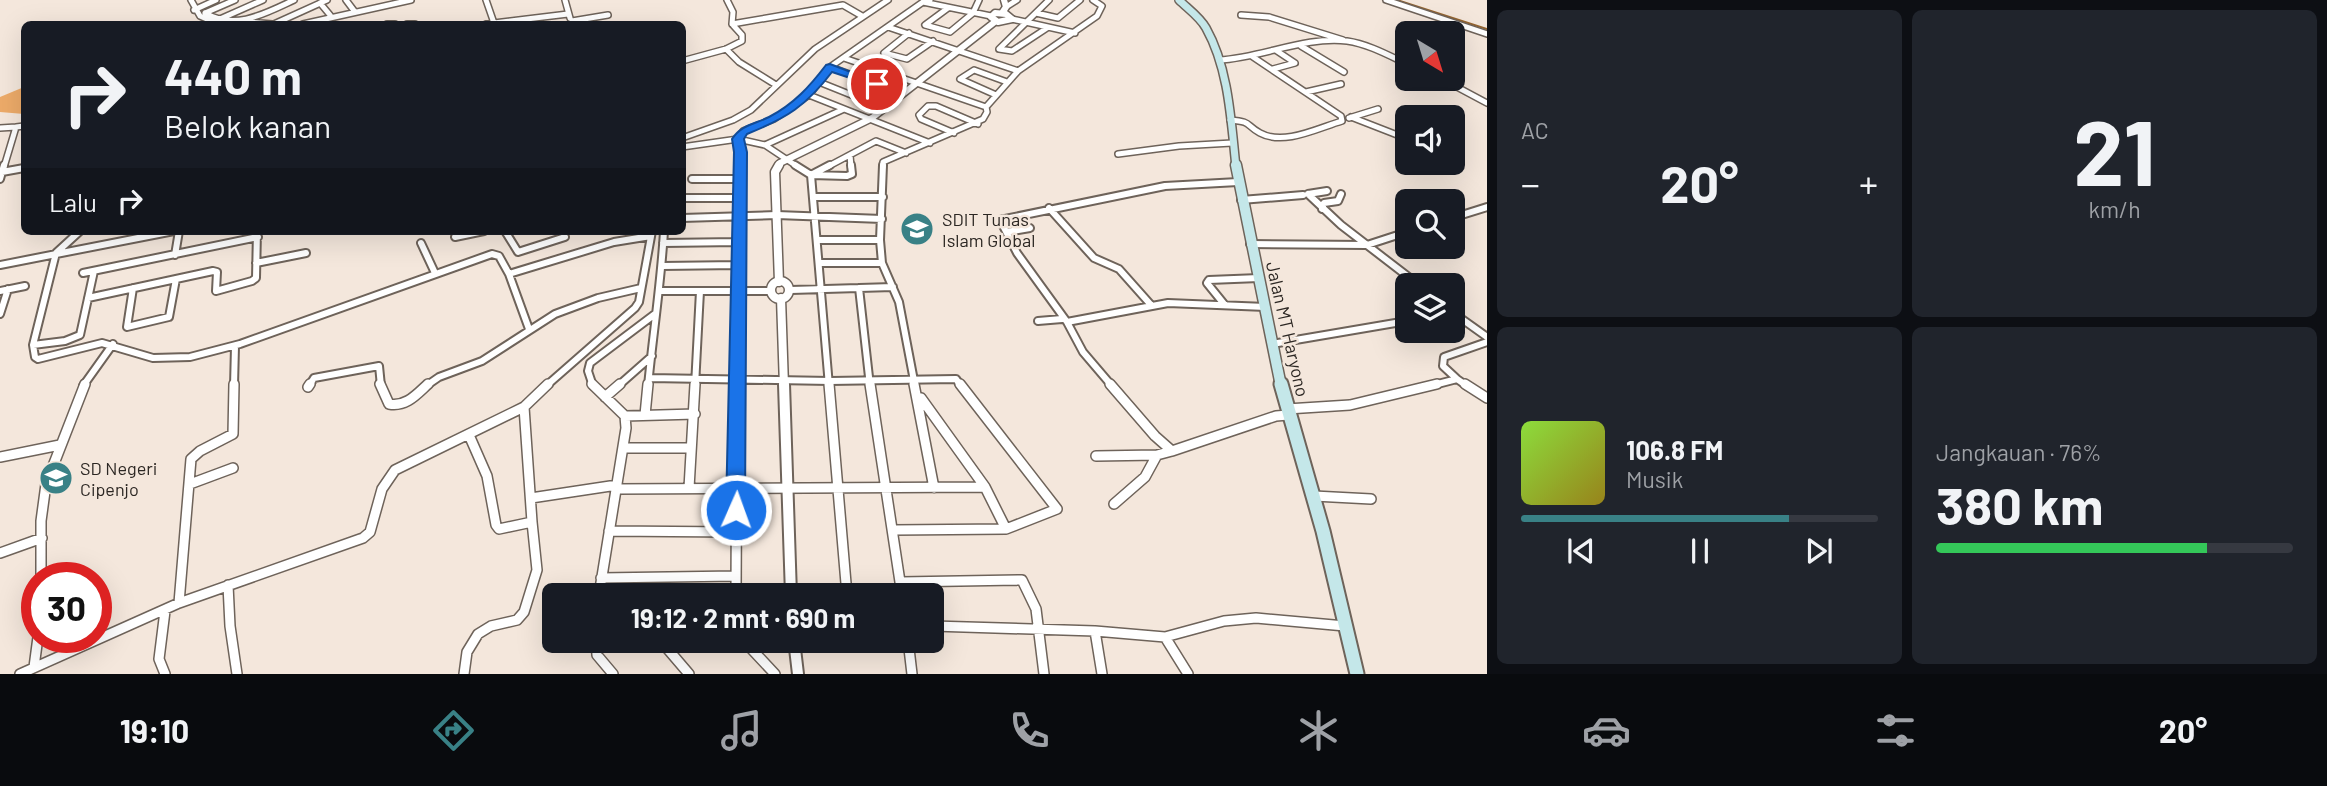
<!DOCTYPE html>
<html lang="id">
<meta charset="utf-8">
<style>
:root{--surface:#171b24;--page:#20242c;--text:#f1f3f6;--muted:#9ea1a6;--line:#363941;--accent:#398186}
body{margin:0;font-family:Barlow,sans-serif;background:var(--page);color:var(--text);height:100vh;display:flex;flex-direction:column;font-size:26px;white-space:nowrap}
*{box-sizing:border-box;margin:0}
p{font-size:23px;color:var(--muted)}
.icon{flex:none;width:38px;height:38px;fill:none;stroke:currentColor;stroke-width:2;stroke-linecap:round;stroke-linejoin:round}
.map{position:relative;flex:1;overflow:hidden}
.side{display:flex;flex-direction:column;gap:10px;padding:10px;background:#0d0f14;width:840px}
.side>*{flex:none}
.banner{position:absolute;left:21px;top:21px;width:665px;height:214px;border-radius:10px;box-shadow:0 7px 28px #0002;background:#171b24;color:var(--text);overflow:hidden}
.needle{width:46px;rotate:142deg}
.buttons{position:absolute;left:1395px;top:21px;display:grid;gap:14px}
.buttons a{display:grid;place-items:center;width:70px;height:70px;border-radius:10px;background:var(--surface);box-shadow:0 7px 28px #0002;font-size:35px}
.speed{position:absolute;left:21px;top:562px;display:flex;gap:14px;font-size:35px;font-weight:700;text-align:center}
.speed>*{display:grid;place-content:center;width:91px;height:91px;border-radius:50%;background:var(--surface);box-shadow:0 7px 28px #0002;line-height:1}
.speed .limit{border:10px solid #d22;background:#fff;color:#111}
.pin{position:absolute;display:grid;place-items:center;width:60px;height:60px;color:#fff;margin:-30px;border:4px solid #fff;border-radius:50%;box-shadow:0 2px 7px #0007}
.me{position:absolute;width:77px;margin:-38px;rotate:2deg;stroke-linejoin:round;filter:drop-shadow(0 0 5px #0008)}
.turn{display:flex;align-items:center;gap:24px;height:147px;padding:0 28px;font-size:32px}
.turn .icon{width:91px;height:91px;stroke-width:2.5}
.turn b{display:block;font-size:49px;line-height:60px}
.then{display:flex;align-items:center;height:66px;padding:0 28px;background:#0003;gap:14px;font-size:26px}
.big{font-size:52px;font-weight:700;line-height:1.1}
.side .tile{flex:1;display:flex;flex-direction:column;justify-content:center;gap:10px;min-width:0;padding:0 24px;border-radius:10px;background:var(--page)}
.side .dial{align-items:center;gap:0}
.dial b{font-size:91px;line-height:1}
.song{display:flex;align-items:center;gap:21px}
.cover{width:84px;height:84px;border-radius:10px;background:linear-gradient(135deg,hsl(90 70% 55%),hsl(50 70% 35%))}
.played{height:7px;border-radius:4px;background:linear-gradient(90deg,var(--accent) 75%,var(--line) 75%)}
.keys{display:flex;justify-content:space-around;direction:ltr}
.heat{display:flex;justify-content:space-between;align-items:center;font-size:38px;direction:ltr}
.charge{height:10px;border-radius:5px;background:linear-gradient(90deg,#34c759 76%,var(--line) 0)}
.side .tiles{flex:1;display:grid;gap:10px;grid-template-columns:repeat(2,1fr)}
.trip{position:absolute;left:542px;top:583px;width:402px;height:70px;border-radius:10px;background:var(--surface);box-shadow:0 7px 28px #0002;font-weight:700;line-height:70px;text-align:center}
.tab-bar{display:flex;height:112px;justify-content:space-around;align-items:center;background:#090b0e;color:var(--muted)}
.tab-bar .icon{width:49px;height:49px}
.tab-bar .selected{color:var(--accent)}
.tab-bar b{font-size:32px;color:var(--text)}
main{display:flex;flex:1;min-height:0}
.map>svg:first-child{display:block}
</style>
<main>
<div class="map">
<svg width="1487" height="674" viewBox="0 0 1487 674">
<rect width="100%" height="100%" fill="#f4e7dc"/>
<path fill="#edab69" d="M24,87V114L0,112V97Z"/>
<g fill="none" stroke-linecap="round" stroke-linejoin="round">
<path stroke="#95642e" stroke-width="2" d="M1397,0L1487,29"/>
<defs>
<path id="minor-far2" d="M191,0L200,16L216,23
M346,0L355,12
M486,0L494,23
M565,0L570,18
M1386,0L1487,34
M923,2L991,16
M320,3L330,15
M1006,7L1017,0
M948,8L925,25L950,32L973,13L979,0
M194,10L216,0
M205,13C235,31 266,13 294,0
M205,13L235,0
M1036,13L1058,18L1080,0
M1241,15L1269,17L1343,40
M220,19L263,0
M1012,19L1075,33
M572,21L608,15
M249,22L272,24
M274,24L327,0
M303,24L411,0
M387,24H395
M407,24H415
M486,24L568,14
M732,24L843,5L862,16
M888,27L1018,71
M1047,28L1012,51L999,49L1049,0
M909,33L884,53L907,59L933,41
M1301,46L1344,72
M726,49L739,62L776,85
M844,58L986,107
M1219,60C1262,58 1304,36 1347,41C1368,44 1388,55 1407,64
M682,61L726,49L742,41V35L732,24L733,12L727,0
M1273,69L1295,63L1277,51
M1442,79L1487,103
M819,82L859,98L877,87V84L830,67
M1306,92L1341,84
M809,95L930,143
M996,95L960,79L974,70L1007,82
M1351,117L1405,138
M1349,118L1378,109
M1230,120C1253,122 1244,124 1260,133C1284,146 1318,128 1342,121L1341,116L1253,57
M0,128L16,127
M954,133L921,119L919,115L928,106H936L978,124
M682,138L733,120L751,110L815,49L888,0
M765,145L844,109
M682,147L738,139L765,145L798,167
M1118,154L1179,146L1232,143
M850,155L851,167
M4,167L16,127L24,126
M740,167L738,139L743,131L774,119L809,95L830,67L923,2L930,0
M827,167L876,141L906,153
M883,167V162L983,119L987,112L986,107L1018,71L1097,16L1102,6L1093,0"/>
<path id="minor-far1" d="M795,165L811,175L847,176L852,174L851,165
M883,165L880,240L882,263L899,302L915,386
M2,172L24,168
M0,179L4,165
M692,179H738
M1308,194L1341,225L1419,285
M1308,194L1327,191
M813,197H883
M682,198H738
M1241,200L1303,195
M1049,208L1094,258L1119,269L1151,305
M1322,209L1324,203L1338,201L1341,194
M682,218L777,215L882,219
M1452,218L1487,207
M80,231L56,253L33,345L35,357L38,359L102,343L153,358L190,357L240,344L492,254L499,256L509,274L529,329
M505,231L518,252L565,237
M1007,232L1030,228
M455,237L484,231
M817,240H880
M421,243L435,273
M663,243L738,242
M1250,244L1367,245L1407,232
M175,255L179,231
M256,263L306,253
M819,263H882
M0,265L174,231
M662,266L738,265
M83,273L258,237
M509,274L614,242L651,236
M133,288L127,327L169,317L176,279
M859,288L870,386
M791,290L893,287
M0,291L25,286
M661,291H768
M88,298L213,271L217,272L216,291L252,281L256,278L257,231
M1224,304L1207,283L1209,280L1259,278
M1452,312L1487,337
M0,314L8,289
M1038,321L1062,319
M1067,322L1168,303L1266,307
M1272,344L1407,321
M33,345L65,341L80,335L94,271
M650,378L830,381L956,379L961,386
M1457,379L1443,366L1444,357L1487,342
M83,386L113,344
M234,386L235,346
M309,386L314,378L379,366L381,386
M426,386L439,377L482,361L555,314L598,298L641,288
M546,386L635,308L639,302L652,231
M593,386L588,371L590,363L655,314
M618,386L652,356
M648,386C653,334 661,283 664,231
M695,386L700,291
M737,386L740,165
M829,386L811,175L830,165
M1112,386L1083,352L1067,322L1017,253L1000,220L1165,186L1238,182
M1430,386L1457,379L1467,386"/>
<path id="minor" d="M380,384L389,404C406,407 416,395 428,384
M592,384L625,416L626,428L599,595
M829,384L847,595
M870,384L902,595
M914,384L934,488
M1110,384L1155,436L1172,451L1276,416L1288,415
M1465,384L1487,398
M308,387L310,384
M605,397L620,384
M921,398L985,487L1006,529
M1287,409L1350,405L1437,384
M645,415L648,384
M625,416L695,414
M469,435L487,476L496,525L499,529L532,522L524,407
M623,448H691
M1096,456L1157,455
M0,457L60,445
M190,484L233,468
M689,488L695,384
M617,489L985,487
M1314,496L1371,499
M531,498L617,485
M1114,504L1145,477L1157,455L1172,451
M894,530L1006,529L1057,509L960,384
M609,531L735,532
M0,553L42,538
M41,578V521L46,484L85,384
M601,578L736,576
M901,582L1022,580L1036,609L1044,674
M228,585L230,626L237,674
M736,595L737,384
M179,603L191,459L200,451L233,434L234,384
M165,611L159,659L165,674
M933,626L1095,631L1165,637L1224,621L1256,618L1345,626
M1095,631L1102,674
M1165,637L1188,674
M596,640L597,655L613,674
M660,640L689,674
M743,640L775,674
M908,640L912,674
M34,667L38,637
M20,674L179,603L363,538L370,532L382,489L395,470L524,407L548,384
M464,674L467,652L478,634L491,626L517,620L524,612L537,570L532,522"/>
<path id="tertiary-far2" d="M995,13L1006,14L1012,19L998,22L991,17Z
M1002,13L1006,7L1004,0
M778,167L780,163L872,118L996,21"/>
<path id="tertiary-far1" d="M779,165L775,172L779,282
M771 290a9 9 0 1 1 18 0a9 9 0 1 1-18 0Z
M781,298L784,386"/>
<path id="tertiary" d="M784,384L791,595
M794,640L798,674"/>
<path id="secondary-far2" d="M1179,0C1187,8 1200,17 1206,28C1229,69 1231,121 1236,167"/>
<path id="secondary-far1" d="M1236,165L1281,386"/>
<path id="secondary" d="M1281,384L1323,531L1357,674"/>
</defs>
<use href="#minor-far2" stroke="#6e635a" stroke-width="8"/>
<use href="#minor-far1" stroke="#6e635a" stroke-width="10"/>
<use href="#minor" stroke="#6e635a" stroke-width="12"/>
<use href="#tertiary-far2" stroke="#6e635a" stroke-width="9"/>
<use href="#tertiary-far1" stroke="#6e635a" stroke-width="11"/>
<use href="#tertiary" stroke="#6e635a" stroke-width="14"/>
<use href="#secondary-far2" stroke="#6e635a" stroke-width="10"/>
<use href="#secondary-far1" stroke="#6e635a" stroke-width="13"/>
<use href="#secondary" stroke="#6e635a" stroke-width="17"/>
<use href="#minor-far2" stroke="#fff" stroke-width="5"/>
<use href="#minor-far1" stroke="#fff" stroke-width="6"/>
<use href="#minor" stroke="#fff" stroke-width="9"/>
<use href="#tertiary-far2" stroke="#fff" stroke-width="6"/>
<use href="#tertiary-far1" stroke="#fff" stroke-width="8"/>
<use href="#tertiary" stroke="#fff" stroke-width="10"/>
<use href="#secondary-far2" stroke="#c4e7e9" stroke-width="7"/>
<use href="#secondary-far1" stroke="#c4e7e9" stroke-width="10"/>
<use href="#secondary" stroke="#c4e7e9" stroke-width="13"/>
</g>
<path fill="#1a73e8" stroke="#114b97" stroke-width="2" d="M830,64L882,84L877,87L832,72C806,106 787,118 747,134L744,139L747,152L745,510L742,515L736,518L729,515L726,510L734,152L732,139C741,125 755,124 769,117C794,104 810,86 826,65Z"/>
<defs>
<symbol id="school-disc" viewBox="-11 -11 22 22"><circle r="9.5" fill="#398186" stroke="#f4e7dc"/><path d="M0-5L7-2L0 1L-7-2ZM-4 1L0 2.5L4 1V4Q0 6-4 4Z" fill="#fff"/></symbol>
</defs>
<g fill-rule="evenodd">
<use href="#school-disc" x="898" y="210" width="38" height="38"/>
<use href="#school-disc" x="37" y="459" width="38" height="38"/>
</g>
<g text-anchor="middle" dominant-baseline="central" stroke-width="5" stroke-linejoin="round" paint-order="stroke">
<g font-size="18" fill="#2c2723" stroke="#f4e7dc" text-anchor="start">
<text x="942" y="219">SDIT Tunas<tspan x="942" dy="21">Islam Global</tspan></text>
<text x="80" y="468">SD Negeri<tspan x="80" dy="21">Cipenjo</tspan></text>
</g>
<g font-size="18" fill="#2c2723" stroke="#f4e7dc">
<text transform="translate(1288 329) rotate(77)">Jalan MT Haryono</text>
</g>
</g>
</svg>
<div class="buttons">
<a><svg class="needle" viewBox="-14 -14 28 28"><path d="M0-13l5 13h-10z" fill="#e53935"/><path d="M0 13l5-13h-10z" fill="#9ea1a6"/></svg></a>
<a><svg class="icon" aria-label="sound" viewBox="0 0 24 24"><path d="M4 9h4l5-4v14l-5-4H4zM17 9q2 3 0 6"/></svg></a>
<a><svg class="icon" aria-label="search" viewBox="0 0 24 24"><circle cx="10" cy="10" r="6"/><path d="M15 15l6 6"/></svg></a>
<a><svg class="icon" aria-label="layers" viewBox="0 0 24 24"><path d="M12 4l9 5-9 5-9-5zM3 14l9 5 9-5"/></svg></a>
</div>
<div class="speed"><div class="limit">30</div></div>
<div class="pin" style="left:877px;top:84px;background:#d93025"><svg class="icon" aria-label="arrive" viewBox="0 0 24 24"><path d="M6 21V4h12l-3 4 3 4H6"/></svg></div>
<svg class="me" style="left:736px;top:510px" viewBox="-20 -20 40 40"><circle r="17" fill="#1a73e8" stroke="#fff" stroke-width="3"/><path d="M0-11L8 9 0 5-8 9z" fill="#fff"/></svg>
<div class="trip">19:12 · 2 mnt · 690 m</div>
<div class="banner">
<div class="turn"><svg class="icon" aria-label="right" viewBox="0 0 24 24"><path d="M7 20v-9h11M14 6l5 5-5 5"/></svg><div><b>440 m</b>Belok kanan</div></div>
<div class="then">Lalu<svg class="icon" aria-label="right" viewBox="0 0 24 24"><path d="M7 20v-9h11M14 6l5 5-5 5"/></svg></div>
</div>
</div>
<section class="side">
<div class="tiles">
<div class="tile"><p>AC</p>
<div class="heat"><a>−</a><b class="big">20°</b><a>+</a></div>
</div>
<div class="tile dial"><b>21</b><p>km/h</p></div>
<div class="tile">
<div class="song"><i class="cover"></i><div><b>106.8 FM</b><p>Musik</p></div></div>
<div class="played"></div>
<div class="keys"><svg class="icon" aria-label="previous" viewBox="0 0 24 24"><path d="M18 5L8 12l10 7zM5 5v14"/></svg><svg class="icon" aria-label="pause" viewBox="0 0 24 24"><path d="M8 5v14M16 5v14"/></svg><svg class="icon" aria-label="next" viewBox="0 0 24 24"><path d="M6 5l10 7-10 7zM19 5v14"/></svg></div>
</div>
<div class="tile"><p>Jangkauan · 76%</p><b class="big">380 km</b><div class="charge"></div></div>
</div>
</section>
</main>
<nav class="tab-bar">
<b>19:10</b>
<svg class="icon selected" aria-label="directions" viewBox="0 0 24 24"><path d="M12 3l9 9-9 9-9-9zM9 14v-3h6M13 9l2 2-2 2"/></svg>
<svg class="icon" aria-label="music" viewBox="0 0 24 24"><path d="M9 18V5l10-2v13"/><circle cx="6" cy="18" r="3"/><circle cx="16" cy="16" r="3"/></svg>
<svg class="icon" aria-label="phone" viewBox="0 0 24 24"><path d="M5 4h4l2 5-3 2q2 4 5 5l2-3 5 2v4C11 20 4 13 5 4z"/></svg>
<svg class="icon" aria-label="climate" viewBox="0 0 24 24"><path d="M12 3v18M4 7l16 10M4 17L20 7"/></svg>
<svg class="icon" aria-label="car" viewBox="0 0 24 24"><path d="M5 17H2v-5l4-1 3-4h7l3 4 3 1v5h-3M9 17h6M6 11h13"/><circle cx="7" cy="17" r="2"/><circle cx="17" cy="17" r="2"/></svg>
<svg class="icon" aria-label="filters" viewBox="0 0 24 24"><path d="M4 7h16M4 17h16"/><circle cx="9" cy="7" r="2"/><circle cx="15" cy="17" r="2"/></svg>
<b>20°</b>
</nav>
